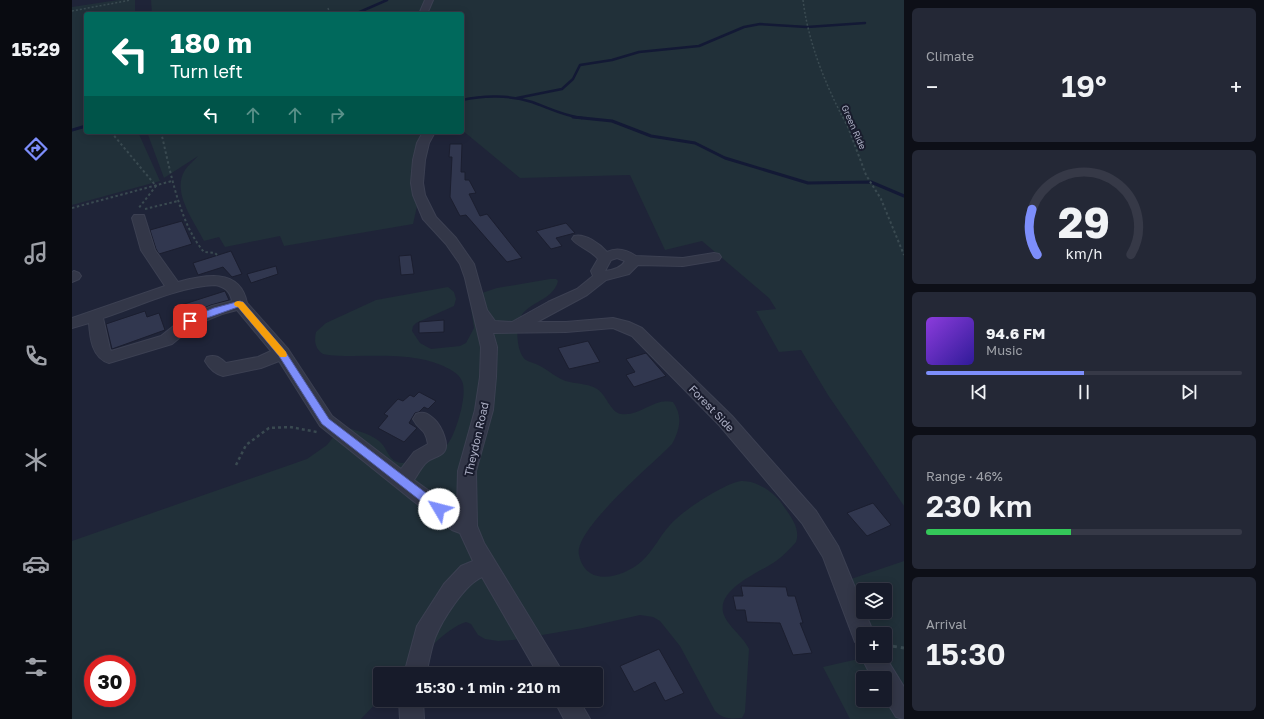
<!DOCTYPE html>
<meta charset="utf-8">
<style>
:root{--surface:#171b2a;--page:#242836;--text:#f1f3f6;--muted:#9ea1a8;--line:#363947;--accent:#7d8efb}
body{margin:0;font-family:"Golos Text",sans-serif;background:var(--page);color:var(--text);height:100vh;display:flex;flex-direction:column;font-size:15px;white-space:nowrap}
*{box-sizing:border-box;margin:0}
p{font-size:13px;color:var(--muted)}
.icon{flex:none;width:22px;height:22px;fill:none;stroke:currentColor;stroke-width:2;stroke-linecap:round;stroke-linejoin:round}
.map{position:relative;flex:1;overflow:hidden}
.sheet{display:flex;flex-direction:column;gap:8px;padding:8px;background:#0d0f17;width:360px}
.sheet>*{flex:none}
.top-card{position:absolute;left:12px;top:12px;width:380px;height:122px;border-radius:4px;box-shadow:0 2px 10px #0003,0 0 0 1px var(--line);background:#00695c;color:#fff;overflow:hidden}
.tools{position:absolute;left:784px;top:583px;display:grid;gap:8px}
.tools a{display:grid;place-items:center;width:36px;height:36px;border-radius:4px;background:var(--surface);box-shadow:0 2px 10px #0003,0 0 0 1px var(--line);font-size:20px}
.speed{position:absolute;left:12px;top:655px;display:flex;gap:8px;font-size:20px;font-weight:700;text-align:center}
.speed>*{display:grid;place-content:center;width:52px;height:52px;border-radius:50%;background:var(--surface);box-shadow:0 2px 10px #0003,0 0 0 1px var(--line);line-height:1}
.speed .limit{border:6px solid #d22;background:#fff;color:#111}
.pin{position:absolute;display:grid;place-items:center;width:34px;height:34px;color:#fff;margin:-17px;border-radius:8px;box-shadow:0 2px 6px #0006}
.me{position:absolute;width:44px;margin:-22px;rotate:307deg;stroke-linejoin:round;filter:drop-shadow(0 0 3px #0008)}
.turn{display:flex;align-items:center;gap:14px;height:84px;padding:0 20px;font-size:18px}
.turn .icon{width:52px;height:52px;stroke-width:2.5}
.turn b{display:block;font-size:28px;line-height:34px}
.lanes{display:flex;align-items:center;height:38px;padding:0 20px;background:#0003;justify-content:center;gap:20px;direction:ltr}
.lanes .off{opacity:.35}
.big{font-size:30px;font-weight:600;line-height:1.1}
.sheet .card{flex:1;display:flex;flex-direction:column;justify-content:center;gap:6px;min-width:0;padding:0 14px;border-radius:6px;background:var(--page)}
.sheet .dial{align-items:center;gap:0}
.dial svg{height:104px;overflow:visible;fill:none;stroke:var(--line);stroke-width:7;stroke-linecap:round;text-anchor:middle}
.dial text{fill:var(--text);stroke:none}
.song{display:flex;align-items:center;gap:12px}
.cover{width:48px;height:48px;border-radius:6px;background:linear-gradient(135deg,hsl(270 70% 55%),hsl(250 70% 35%))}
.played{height:4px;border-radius:2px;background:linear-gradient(90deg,var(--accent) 50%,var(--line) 50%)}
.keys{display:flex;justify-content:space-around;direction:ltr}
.heat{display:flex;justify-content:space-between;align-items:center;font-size:22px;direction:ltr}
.charge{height:6px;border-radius:3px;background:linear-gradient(90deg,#34c759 46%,var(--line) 0)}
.trip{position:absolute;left:301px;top:667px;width:230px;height:40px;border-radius:4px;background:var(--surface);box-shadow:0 2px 10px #0003,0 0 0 1px var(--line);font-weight:600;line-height:40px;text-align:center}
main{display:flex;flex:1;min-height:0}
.menu{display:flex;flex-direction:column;width:72px;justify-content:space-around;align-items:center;background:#090b11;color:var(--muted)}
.menu .icon{width:28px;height:28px}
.menu .active{color:var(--accent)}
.menu b{font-size:18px;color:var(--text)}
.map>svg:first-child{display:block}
</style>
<main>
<nav class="menu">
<b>15:29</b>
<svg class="icon active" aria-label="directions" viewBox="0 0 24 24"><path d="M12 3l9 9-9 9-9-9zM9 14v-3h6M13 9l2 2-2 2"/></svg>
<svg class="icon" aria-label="music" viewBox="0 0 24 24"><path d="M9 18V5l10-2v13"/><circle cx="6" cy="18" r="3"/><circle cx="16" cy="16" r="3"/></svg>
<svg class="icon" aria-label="phone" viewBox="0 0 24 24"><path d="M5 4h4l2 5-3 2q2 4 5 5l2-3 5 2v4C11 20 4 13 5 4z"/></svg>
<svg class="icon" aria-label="climate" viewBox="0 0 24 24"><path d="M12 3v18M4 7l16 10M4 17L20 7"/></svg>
<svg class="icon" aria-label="car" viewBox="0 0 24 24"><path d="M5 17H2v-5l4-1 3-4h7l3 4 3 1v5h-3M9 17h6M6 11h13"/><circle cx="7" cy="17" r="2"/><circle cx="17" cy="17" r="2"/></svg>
<svg class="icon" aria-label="filters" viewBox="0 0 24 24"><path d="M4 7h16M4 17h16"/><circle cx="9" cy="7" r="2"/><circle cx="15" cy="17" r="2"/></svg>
</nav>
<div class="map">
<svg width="832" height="719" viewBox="0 0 832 719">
<rect width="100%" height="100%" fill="#1f2438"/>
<path fill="#213039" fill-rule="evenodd" d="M46,0H63V14H14V132H66L88,181L0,205V7Z
M79,0H832V506L756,395L729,350L707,352L684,311L704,309L697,298L630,241L593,250L558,175L448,178L390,130V14H80Z
M75,132H353L342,184L345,206L341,224L212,246L208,236L153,247L147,237L132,241C122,221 99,192 113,170C116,165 122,161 126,156L92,178Z
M478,279H484L486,281C481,302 452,302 447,321C444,330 445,349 451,357C454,362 461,362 466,365C477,370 486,380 498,382C507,384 517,384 525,389C534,394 538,412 549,414C568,417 582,397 601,402C611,416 608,429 600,444C582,463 501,530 507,555C514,588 551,578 570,561C581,551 588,536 598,525C610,511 651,484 669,481C684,480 703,493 710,504C718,515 729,529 724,542C718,549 711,556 704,561C689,572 646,588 651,612C654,625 671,636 677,649L673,712L670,718C659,719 651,719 643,711L608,646L588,621L581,617L568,615L511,628L441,640L426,641L413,639L406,635L399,624L394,622C372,629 350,657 333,674H308V699L289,719H0V541L235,459L255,445L270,426C282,430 297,433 307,441C316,448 316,462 330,463C338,463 370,450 375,445C384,434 396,394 390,381C387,373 376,368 369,365C342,354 309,356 281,356C271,356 261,356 251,354C243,349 242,341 244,332L254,323L304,300L376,287L382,292L384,299L382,306L344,323L341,326L340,331L348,343L359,349L388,346L394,343L402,328L398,301L401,296L425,288ZM21,664H55V698H21Z
M832,561V719H778L751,667L786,659L776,580ZM791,590H813V612H791ZM791,634H813V656H791ZM791,678H813V700H791Z"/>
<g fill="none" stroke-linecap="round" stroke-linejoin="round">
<path stroke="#131935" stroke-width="2.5" d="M283,14L315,0
M445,98L490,89L501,79L508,65L540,60L567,52L627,46L672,27L688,24L735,27L793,23
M390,100C412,95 438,95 460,102C477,108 492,116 510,118"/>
<path stroke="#131935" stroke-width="3" d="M501,117L540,121L579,136L623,143L653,158L736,183L799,182L832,196
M0,130L14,126"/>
</g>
<path fill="#31374f" stroke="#1b1e2f" d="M378,144H390L389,172H393V180H397L404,193L397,194L408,216L415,214L450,258L435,262L394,215L388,216L378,197L380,157H377Z
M110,221L120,244L87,254L84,249L78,230Z
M494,223L503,233L484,238L490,246L479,249L464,231Z
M159,251L170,274L160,277L151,267L126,275L121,263Z
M339,255L342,274L329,275L327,256Z
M204,266L206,274L179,283L175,274Z
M153,291L157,300L139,305L110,317L106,306Z
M73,311L75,317L87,313L93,330L40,349L34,324Z
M372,320V332L347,333V322Z
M516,341L528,362L497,369L486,348Z
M574,353L594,376L562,387L554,375L563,372L554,359Z
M347,392L364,401L356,409L352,407L347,412L343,413L337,423L345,428L332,442L306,428L316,416L312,414L326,399L331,401L338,395L342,397Z
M801,503L819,525L795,536L775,513Z
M669,586L714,587L716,596H723L731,623H728L740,653L721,655L708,623L675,622L673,610H664L661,596H671Z
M587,649L612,693L593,701L583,682L562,692L548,666Z"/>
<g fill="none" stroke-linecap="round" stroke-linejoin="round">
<defs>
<path id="minor" d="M353,0H361L355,14H347Z
M351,132H363L357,143L353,160L351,183L353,195L364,217L384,238L402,264L415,310L423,321L440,322L476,302L505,289L521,276L519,271L526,259C519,250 506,247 500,239L502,236C513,233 528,244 535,252C545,247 555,250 564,256L611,258L642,253L647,254L649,257L647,260L611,266L566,265L557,274L534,280L515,295L465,322H494L541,318L557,322L570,328L660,416L744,511L766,546L791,607V612H793L802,634H791V645L783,642L751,557L730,523L648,426L560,336L541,328L494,332L421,333L425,347L424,377L421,410L404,471L405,526L412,543L487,666L490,674H466L410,577C393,584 370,620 363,638C359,649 357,662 354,674H332L345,626L372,584L389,566L401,561L388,533L380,530L340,500L248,426L207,361L189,368L151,376C143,374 137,368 133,361L135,357C144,354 148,358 154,363L186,357L199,351L165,310L150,314L123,325L100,344L37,363C20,358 18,338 17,323L0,328V318L93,286L69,250L60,218L62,215H72L83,250L106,282C132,275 168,267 175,303L216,349L260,416L329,469L342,452L356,444C353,427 348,432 341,419L344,414C353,411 356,414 363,420C369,426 379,446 371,453C367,457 359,458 355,462C350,466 346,474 342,480L385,511L386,471L403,410L408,377L409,347L393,278L388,264L374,244L351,219L341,195L339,183L341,160L345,143ZM545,258L553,261C549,268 541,270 533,271L539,260ZM143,285C153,287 158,291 160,301L140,306L113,317L89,336L39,351L38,349L31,318C68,306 105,287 143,285Z
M2,271L7,273L9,276L7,279L0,282V272Z
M791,651V656H813L832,687V719L824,717L813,699V678H800L789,656Z
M327,700H351L352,719H328Z
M482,700H507L518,719H492Z"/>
</defs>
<use href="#minor" stroke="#3c4052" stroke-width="2"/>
<path stroke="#3a4a51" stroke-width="1.5" stroke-dasharray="2 2" stroke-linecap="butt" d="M731,0C736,41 752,81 771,118
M256,8L258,14
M0,11L59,0"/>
<path stroke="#3a4a51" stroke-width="2" stroke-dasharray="2.5 2.5" stroke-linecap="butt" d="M771,117L776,127L794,175L809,199L832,255
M39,132L84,186L66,209
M89,132C98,169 107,223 132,252L143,253L145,255
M0,208L100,181
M73,209L106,201"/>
<path stroke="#3a4a51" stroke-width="2.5" stroke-dasharray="3 3" stroke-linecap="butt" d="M164,465L174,445L197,428L218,427L245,432"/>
<path stroke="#3a4a51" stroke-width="3" stroke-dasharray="4 4" stroke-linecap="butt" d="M813,645L832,648"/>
<use href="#minor" fill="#333748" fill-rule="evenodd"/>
</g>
<path fill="#7d8efb" stroke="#515ca3" d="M168,301L171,302L213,351L257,419L371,506L372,509L371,512L367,514L363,512L250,424L207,356L166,307L118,324L113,321L115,319L142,308Z"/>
<path fill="#f59e0b" d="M166,301L171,302L214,352L215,355L214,357H208L166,307L163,306L162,304L163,302Z"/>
<g text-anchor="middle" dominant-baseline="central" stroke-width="4" stroke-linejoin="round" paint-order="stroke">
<g font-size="9" fill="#adb0c5" stroke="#191c2d">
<text transform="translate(782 127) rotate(66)">Green Ride</text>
</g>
<g font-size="11" fill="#adb0c5" stroke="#191c2d">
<text transform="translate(640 408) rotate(46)">Forest Side</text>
<text transform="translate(404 439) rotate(-77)">Theydon Road</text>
</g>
</g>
</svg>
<div class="tools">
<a><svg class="icon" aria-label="layers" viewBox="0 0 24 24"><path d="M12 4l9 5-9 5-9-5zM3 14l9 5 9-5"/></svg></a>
<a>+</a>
<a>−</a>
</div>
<div class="speed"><div class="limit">30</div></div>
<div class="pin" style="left:118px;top:321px;background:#d93025"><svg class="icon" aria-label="arrive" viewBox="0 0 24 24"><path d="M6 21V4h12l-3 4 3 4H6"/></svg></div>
<svg class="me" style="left:367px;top:509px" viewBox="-20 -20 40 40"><circle r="19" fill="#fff"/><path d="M0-13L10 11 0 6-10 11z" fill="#7d8efb"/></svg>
<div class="trip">15:30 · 1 min · 210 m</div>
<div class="top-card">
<div class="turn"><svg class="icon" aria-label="left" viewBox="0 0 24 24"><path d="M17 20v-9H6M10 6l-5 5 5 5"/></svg><div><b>180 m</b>Turn left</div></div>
<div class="lanes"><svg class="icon" aria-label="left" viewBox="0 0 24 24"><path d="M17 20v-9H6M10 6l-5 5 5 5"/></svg><svg class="icon off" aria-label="ahead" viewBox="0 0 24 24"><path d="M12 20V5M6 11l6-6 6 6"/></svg><svg class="icon off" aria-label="ahead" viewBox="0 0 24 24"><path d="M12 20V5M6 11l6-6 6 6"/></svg><svg class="icon off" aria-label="right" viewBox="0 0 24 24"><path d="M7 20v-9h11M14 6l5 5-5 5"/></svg></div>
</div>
</div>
<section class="sheet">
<div class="card"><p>Climate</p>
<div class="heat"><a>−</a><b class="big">19°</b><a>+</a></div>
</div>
<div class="card dial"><svg viewBox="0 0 100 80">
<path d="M14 69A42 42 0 1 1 86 69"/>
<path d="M14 69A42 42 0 0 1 10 34" stroke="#7d8efb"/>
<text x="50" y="56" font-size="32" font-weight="700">29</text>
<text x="50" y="72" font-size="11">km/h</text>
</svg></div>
<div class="card">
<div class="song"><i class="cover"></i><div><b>94.6 FM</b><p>Music</p></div></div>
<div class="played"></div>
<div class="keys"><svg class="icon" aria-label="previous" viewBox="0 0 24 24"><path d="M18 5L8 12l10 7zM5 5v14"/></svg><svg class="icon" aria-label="pause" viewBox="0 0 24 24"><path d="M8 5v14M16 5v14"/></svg><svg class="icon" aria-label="next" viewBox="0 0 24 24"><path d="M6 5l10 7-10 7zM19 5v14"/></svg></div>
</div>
<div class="card"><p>Range · 46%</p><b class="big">230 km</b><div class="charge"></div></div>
<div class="card"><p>Arrival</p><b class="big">15:30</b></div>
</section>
</main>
